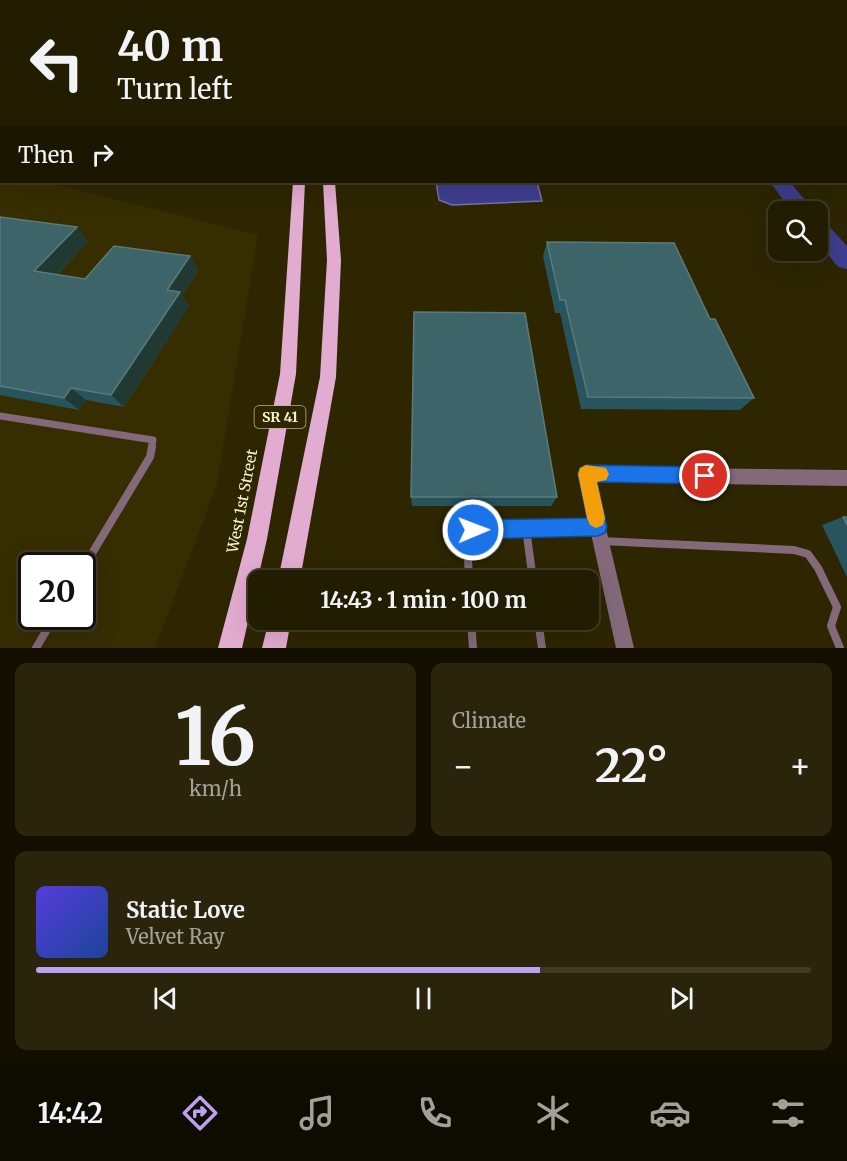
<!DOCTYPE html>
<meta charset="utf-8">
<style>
:root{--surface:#221c00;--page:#2a250a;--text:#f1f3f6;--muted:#a2a199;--line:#3f3a22;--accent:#bca0f2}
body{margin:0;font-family:Merriweather,serif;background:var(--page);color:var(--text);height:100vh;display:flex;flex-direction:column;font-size:22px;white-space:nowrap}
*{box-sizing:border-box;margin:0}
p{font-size:20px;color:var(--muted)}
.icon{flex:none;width:33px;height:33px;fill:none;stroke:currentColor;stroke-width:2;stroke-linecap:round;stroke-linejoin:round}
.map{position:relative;height:648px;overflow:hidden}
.side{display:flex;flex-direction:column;gap:15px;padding:15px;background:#130f00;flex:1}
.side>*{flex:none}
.banner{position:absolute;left:0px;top:0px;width:848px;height:183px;box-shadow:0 6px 24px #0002,0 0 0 2px var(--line);background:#221c00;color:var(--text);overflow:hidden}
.fabs{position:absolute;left:768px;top:201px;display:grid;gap:12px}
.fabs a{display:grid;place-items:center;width:60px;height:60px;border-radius:12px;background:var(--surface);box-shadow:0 6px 24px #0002,0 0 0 2px var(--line);font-size:30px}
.speed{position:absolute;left:18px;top:552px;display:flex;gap:12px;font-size:30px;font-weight:700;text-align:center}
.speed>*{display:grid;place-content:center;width:78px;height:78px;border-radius:50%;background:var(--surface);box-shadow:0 6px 24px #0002,0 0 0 2px var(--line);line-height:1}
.speed .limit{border:3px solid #111;border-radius:9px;background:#fff;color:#111}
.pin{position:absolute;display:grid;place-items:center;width:51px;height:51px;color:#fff;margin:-26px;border:3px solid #fff;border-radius:50%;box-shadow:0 2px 6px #0007}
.me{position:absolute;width:66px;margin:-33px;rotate:89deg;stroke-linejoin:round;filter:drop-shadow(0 0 4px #0008)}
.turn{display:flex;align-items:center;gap:21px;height:126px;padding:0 18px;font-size:27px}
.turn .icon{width:78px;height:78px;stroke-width:2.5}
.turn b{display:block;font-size:42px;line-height:51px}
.then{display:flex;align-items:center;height:57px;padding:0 18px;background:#0003;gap:12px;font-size:22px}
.big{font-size:45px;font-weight:700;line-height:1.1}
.side .tile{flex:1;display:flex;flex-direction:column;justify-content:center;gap:9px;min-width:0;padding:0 21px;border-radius:12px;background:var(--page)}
.side .dial{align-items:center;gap:0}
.dial b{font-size:78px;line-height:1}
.song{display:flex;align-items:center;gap:18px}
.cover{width:72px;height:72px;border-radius:9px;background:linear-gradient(135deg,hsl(250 70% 55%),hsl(220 70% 35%))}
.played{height:6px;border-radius:3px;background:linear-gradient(90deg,var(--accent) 65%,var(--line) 65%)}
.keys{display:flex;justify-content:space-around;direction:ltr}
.heat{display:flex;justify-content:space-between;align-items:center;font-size:33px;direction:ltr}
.side .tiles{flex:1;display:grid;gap:15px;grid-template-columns:1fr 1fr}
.tile:last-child{grid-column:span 2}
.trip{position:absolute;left:248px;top:570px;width:351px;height:60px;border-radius:12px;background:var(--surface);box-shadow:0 6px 24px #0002,0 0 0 2px var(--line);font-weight:700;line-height:60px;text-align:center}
.menu{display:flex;height:96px;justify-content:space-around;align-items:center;background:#0e0b00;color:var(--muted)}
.menu .icon{width:42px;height:42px}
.menu .on{color:var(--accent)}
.menu b{font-size:27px;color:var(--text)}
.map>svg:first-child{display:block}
</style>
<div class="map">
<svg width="847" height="648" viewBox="0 0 847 648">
<rect width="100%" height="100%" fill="#2d2600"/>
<path fill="#362e00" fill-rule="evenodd" d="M0,170L2,182H46L258,235L217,484L155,648H0ZM32,566H82V616H32Z"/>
<path fill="#3e3d8f" stroke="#7673a2" stroke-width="1.5" d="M436,182H537L542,201L452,205L439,200Z"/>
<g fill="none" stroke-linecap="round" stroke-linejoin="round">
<path fill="#3e3d8f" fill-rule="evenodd" d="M0,102H2V112H0Z
M770,182H790L815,212H792Z
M818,221L826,223L847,246V269L838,267L818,242Z"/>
<path stroke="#83697a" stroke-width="3" d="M257,0L262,2
M361,2L391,0
M841,2L847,1"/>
<path stroke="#83697a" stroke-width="7" d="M0,416L153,440L151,449"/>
<path stroke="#83697a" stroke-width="8" d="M526,529L533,580
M601,541L794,550L808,554L818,568L837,607L831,626L840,648
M82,570L150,457L152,447
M469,580L467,537L473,529L598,527
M471,620L473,648
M538,620L542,648
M36,648L55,616"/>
<path fill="#83697a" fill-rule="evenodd" d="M388,0H394V2H388Z
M586,467L847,470V486L595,482L634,648H616L578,474L581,469Z"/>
<path fill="#e2abd0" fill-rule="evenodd" d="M292,0H298V2H292Z
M313,0H319V2H313Z
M293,182H305L296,374L267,539L242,648H218L247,539L280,374Z
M323,182H335L341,260L336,377L300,580H278L320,377L327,260Z
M269,620H291L286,648H262Z"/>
<defs>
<path id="rail" d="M483,2L516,0"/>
</defs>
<use href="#rail" stroke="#cec8a3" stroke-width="4"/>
<use href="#rail" stroke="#2d2600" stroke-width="2" stroke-dasharray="7" stroke-linecap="butt"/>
</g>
<path fill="#27545d" d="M0,217L88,241L57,275L85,279L190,256L198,271L182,295L189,306L124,407L86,400L79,410L0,395Z
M547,242L710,319L754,398L740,410L581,409L560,313H555L543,256Z
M411,497H557L551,506H412Z
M843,517L847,525V577L822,525Z"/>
<path fill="#203a33" d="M77,227L88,241L47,285L34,271Z
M190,256L198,271L182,295L189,306L124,407L111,395L167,290Z
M71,388L86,400L79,410L64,398Z"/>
<path fill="#3d6569" stroke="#5a7b79" stroke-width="1.5" d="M0,217L77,227L34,271L85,279L114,246L190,256L167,290L180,292L111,395L71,388L64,398L0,386Z
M547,242L674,243L710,319H715L754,398L588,397L565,300H560Z
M414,312L525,313L557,497H411Z
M843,517H847V525Z"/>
<path fill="#1a73e8" stroke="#114b97" stroke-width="1.5" d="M586,465L705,467L711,470L713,476L711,482L705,484L597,482L607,527L605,533L598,536L473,539L467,536L464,530L467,523L473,520L587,518L578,474L580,468Z"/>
<path fill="#f59e0b" d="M586,465L606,468L609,474L606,480L597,482L605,518L603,525L596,528L590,525L587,518L578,474L580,468Z"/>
<g text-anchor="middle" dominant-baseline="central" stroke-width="6" stroke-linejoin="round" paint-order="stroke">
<rect fill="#2d2600" stroke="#bab490" stroke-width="1.5" x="254.5" y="406" width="51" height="22" rx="4.5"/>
<g font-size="14" font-weight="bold" fill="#f7f1cd">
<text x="280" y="417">SR 41</text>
</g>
<g font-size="15" fill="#f7f1cd" stroke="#2d2600">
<text transform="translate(242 501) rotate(-79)">West 1st Street</text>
</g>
</g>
</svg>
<div class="fabs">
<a><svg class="icon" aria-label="search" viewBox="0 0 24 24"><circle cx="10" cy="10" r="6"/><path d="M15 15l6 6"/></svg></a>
</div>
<div class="speed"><div class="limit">20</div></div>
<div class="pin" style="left:705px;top:476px;background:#d93025"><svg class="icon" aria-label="arrive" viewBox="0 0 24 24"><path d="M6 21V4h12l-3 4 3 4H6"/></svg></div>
<svg class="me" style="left:473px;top:530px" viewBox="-20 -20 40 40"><circle r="17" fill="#1a73e8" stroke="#fff" stroke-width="3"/><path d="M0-11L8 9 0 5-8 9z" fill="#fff"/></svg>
<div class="trip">14:43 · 1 min · 100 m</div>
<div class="banner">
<div class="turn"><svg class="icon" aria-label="left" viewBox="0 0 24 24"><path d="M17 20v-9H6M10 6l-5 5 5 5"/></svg><div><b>40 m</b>Turn left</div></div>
<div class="then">Then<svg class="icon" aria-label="right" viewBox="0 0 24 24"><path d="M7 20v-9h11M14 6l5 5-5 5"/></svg></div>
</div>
</div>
<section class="side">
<div class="tiles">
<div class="tile dial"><b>16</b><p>km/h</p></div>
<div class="tile"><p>Climate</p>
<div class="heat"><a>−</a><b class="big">22°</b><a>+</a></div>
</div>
<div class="tile">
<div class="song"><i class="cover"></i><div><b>Static Love</b><p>Velvet Ray</p></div></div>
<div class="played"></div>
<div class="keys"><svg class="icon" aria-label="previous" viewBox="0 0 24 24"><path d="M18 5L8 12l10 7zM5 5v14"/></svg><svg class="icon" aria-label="pause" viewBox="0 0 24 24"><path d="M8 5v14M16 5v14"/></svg><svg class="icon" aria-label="next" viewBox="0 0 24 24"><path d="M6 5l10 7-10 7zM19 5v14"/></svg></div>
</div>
</div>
</section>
<nav class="menu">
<b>14:42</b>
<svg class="icon on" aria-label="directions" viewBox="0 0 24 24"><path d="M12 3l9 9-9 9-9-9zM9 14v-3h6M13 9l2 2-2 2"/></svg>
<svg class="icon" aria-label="music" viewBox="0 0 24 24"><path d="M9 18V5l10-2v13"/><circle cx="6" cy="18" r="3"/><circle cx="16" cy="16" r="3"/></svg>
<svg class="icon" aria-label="phone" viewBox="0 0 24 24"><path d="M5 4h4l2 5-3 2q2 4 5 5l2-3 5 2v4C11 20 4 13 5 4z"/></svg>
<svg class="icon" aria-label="climate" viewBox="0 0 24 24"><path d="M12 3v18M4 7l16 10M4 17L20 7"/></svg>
<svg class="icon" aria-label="car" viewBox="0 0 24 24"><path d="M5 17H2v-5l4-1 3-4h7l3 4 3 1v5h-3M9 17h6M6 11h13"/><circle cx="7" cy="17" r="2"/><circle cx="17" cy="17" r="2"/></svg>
<svg class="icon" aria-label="filters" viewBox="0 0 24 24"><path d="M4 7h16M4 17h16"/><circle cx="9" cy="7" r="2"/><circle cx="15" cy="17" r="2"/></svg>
</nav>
